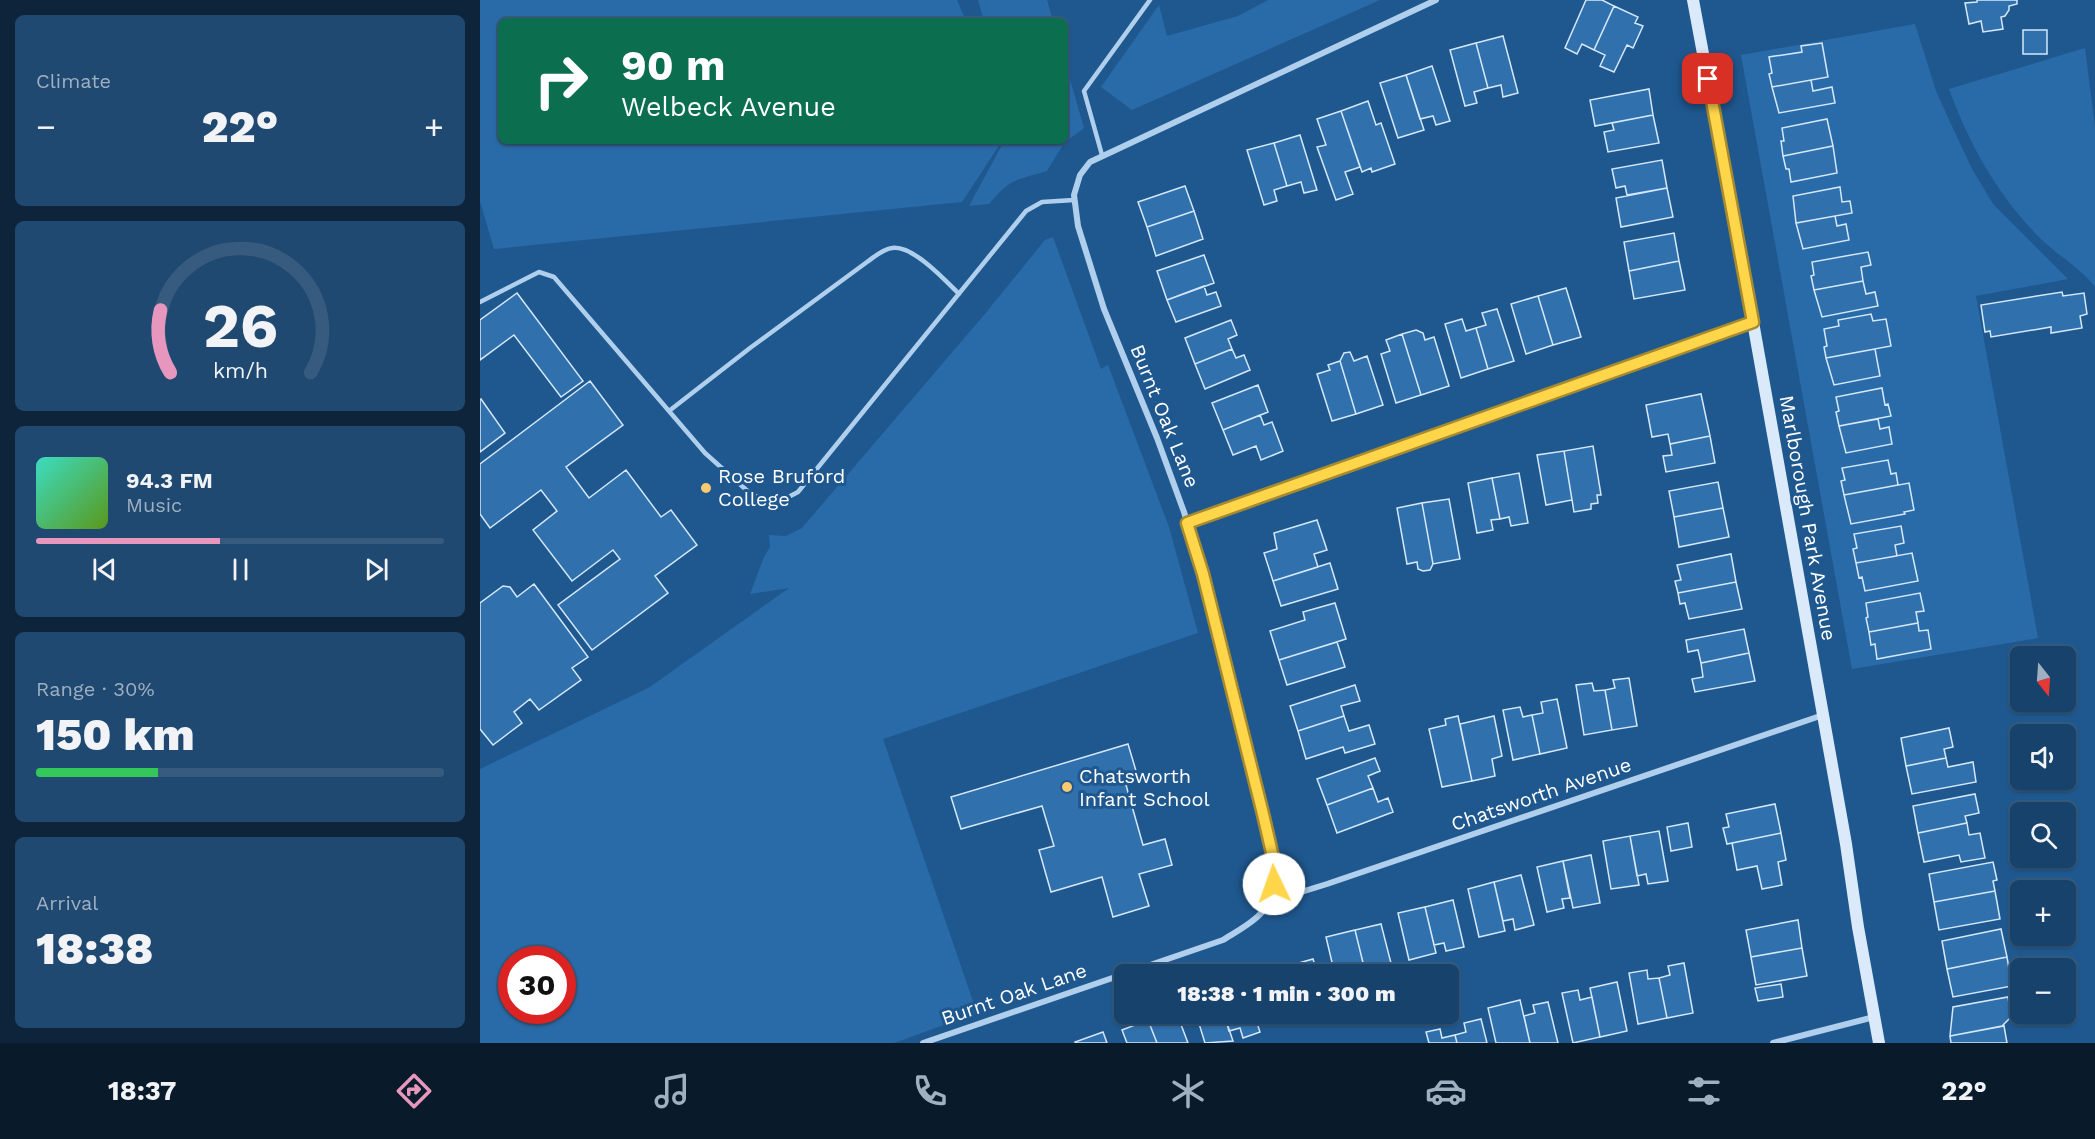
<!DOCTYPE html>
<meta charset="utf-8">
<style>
:root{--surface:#17426b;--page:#204971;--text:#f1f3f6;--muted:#9eb0c1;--line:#365b7e;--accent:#e797bd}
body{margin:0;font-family:"Work Sans",sans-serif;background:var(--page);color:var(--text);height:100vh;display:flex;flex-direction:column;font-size:22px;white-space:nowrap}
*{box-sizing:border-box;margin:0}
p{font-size:20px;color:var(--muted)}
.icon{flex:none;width:33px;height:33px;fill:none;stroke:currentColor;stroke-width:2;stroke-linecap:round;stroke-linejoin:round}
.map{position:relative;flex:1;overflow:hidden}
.panel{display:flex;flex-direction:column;gap:15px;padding:15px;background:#0d243b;width:480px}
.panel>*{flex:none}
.guide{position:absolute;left:18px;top:18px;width:570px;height:126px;border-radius:9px;box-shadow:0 2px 4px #0004,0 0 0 2px var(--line);background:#0b6e4f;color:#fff;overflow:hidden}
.needle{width:39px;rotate:163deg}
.fabs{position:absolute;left:1530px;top:646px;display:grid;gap:12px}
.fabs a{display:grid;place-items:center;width:66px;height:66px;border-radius:9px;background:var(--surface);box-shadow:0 2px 4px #0004,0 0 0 2px var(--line);font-size:30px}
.speed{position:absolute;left:18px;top:946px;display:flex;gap:12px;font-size:30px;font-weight:700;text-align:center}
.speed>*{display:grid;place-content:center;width:78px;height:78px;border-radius:50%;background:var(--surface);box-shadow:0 2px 4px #0004,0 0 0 2px var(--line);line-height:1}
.speed .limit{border:9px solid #d22;background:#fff;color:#111}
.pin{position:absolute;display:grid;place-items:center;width:51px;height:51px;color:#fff;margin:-26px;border-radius:12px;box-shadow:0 3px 9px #0006}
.me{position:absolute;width:66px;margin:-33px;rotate:357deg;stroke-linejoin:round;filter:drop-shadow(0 0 4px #0008)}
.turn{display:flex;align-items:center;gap:21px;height:126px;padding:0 24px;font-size:27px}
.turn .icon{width:78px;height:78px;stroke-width:2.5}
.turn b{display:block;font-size:42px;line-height:51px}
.big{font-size:45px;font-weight:800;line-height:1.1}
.panel .card{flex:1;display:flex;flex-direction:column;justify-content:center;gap:9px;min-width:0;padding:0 21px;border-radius:9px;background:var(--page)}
.panel .dial{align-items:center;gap:0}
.dial svg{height:156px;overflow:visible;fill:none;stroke:var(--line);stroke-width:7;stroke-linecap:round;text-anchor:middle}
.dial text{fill:var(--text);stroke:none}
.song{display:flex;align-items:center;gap:18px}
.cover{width:72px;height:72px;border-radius:9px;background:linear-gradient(135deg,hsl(170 70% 55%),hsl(90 70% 35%))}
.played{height:6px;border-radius:3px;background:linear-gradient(90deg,var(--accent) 45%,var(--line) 45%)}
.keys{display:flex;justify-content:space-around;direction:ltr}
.heat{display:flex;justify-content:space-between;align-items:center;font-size:33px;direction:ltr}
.charge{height:9px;border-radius:4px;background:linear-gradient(90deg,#34c759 30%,var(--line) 0)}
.trip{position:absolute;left:634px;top:964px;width:345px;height:60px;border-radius:9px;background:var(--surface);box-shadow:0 2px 4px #0004,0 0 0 2px var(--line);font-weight:800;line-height:60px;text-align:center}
.tab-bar{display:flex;height:96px;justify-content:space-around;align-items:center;background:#091a2b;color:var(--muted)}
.tab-bar .icon{width:42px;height:42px}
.tab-bar .current{color:var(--accent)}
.tab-bar b{font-size:27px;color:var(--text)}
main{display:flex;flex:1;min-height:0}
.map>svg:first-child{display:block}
</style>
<main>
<section class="panel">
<div class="card"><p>Climate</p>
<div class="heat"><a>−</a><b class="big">22°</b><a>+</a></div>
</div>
<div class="card dial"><svg viewBox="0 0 100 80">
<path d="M14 69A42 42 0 1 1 86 69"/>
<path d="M14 69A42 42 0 0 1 9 37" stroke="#e797bd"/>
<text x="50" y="56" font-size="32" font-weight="700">26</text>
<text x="50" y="72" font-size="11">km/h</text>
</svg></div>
<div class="card">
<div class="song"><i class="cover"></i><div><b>94.3 FM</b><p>Music</p></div></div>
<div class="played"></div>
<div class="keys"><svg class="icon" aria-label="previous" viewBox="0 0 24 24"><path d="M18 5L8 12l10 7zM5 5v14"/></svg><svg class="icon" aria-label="pause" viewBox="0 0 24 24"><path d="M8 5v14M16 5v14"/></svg><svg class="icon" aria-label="next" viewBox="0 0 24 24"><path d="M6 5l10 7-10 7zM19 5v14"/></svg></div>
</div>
<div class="card"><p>Range · 30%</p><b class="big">150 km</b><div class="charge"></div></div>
<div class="card"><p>Arrival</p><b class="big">18:38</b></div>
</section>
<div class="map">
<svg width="1615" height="1043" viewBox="0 0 1615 1043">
<rect width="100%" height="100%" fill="#1f588f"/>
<path fill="#296ba8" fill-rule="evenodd" d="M0,0H477L486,21H21V141H522L482,202L14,249L0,201Z
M498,0H567L573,21H504Z
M788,0H900L652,110L621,87L679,5L687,36L758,16Z
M1435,24L1456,91L1470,122L1492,169L1513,204L1588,279L1496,296L1558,638L1372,669L1261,55Z
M1605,48L1615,127V287C1601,268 1577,255 1560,238C1518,196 1489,144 1469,89Z
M585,62L604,128L584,143L567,171C537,180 530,178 509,204L489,206L524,141H585Z
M573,237L621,369L628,365L689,527L718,633L403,739L497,1013L414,1043H0V769L170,687L309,588L270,594L284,557L290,547L289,535L306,536L322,528L504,315L565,240ZM32,960H82V1011H32Z"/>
<path fill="#2f70ad" stroke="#d4e8f9" stroke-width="1.5" d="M1106,0H1122L1134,6L1114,50L1102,44L1097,54L1085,48Z
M1497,0H1537V4L1529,6V10L1525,16L1521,17L1523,29L1503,32L1501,21L1489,24L1485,3L1497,2Z
M1134,6L1158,17L1155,23L1163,26L1153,48L1147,45L1134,72L1120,66L1125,55L1114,50Z
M1543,30H1567V54H1543Z
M1023,36L1038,93L1023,97L1021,85L1008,88L996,43Z
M996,43L1008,88L994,92L997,103L985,106L970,50Z
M1342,43L1348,77L1292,87L1289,74L1292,73L1289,57L1322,52L1321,46Z
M952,66L970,121L956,125L953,116L940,119L926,75Z
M926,75L944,130L918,138L900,83Z
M1331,80L1333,91L1352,87L1355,103L1299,113L1292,87Z
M1169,89L1173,115L1115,126L1110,100Z
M888,101L896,125L901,123L915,164L892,172L891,168L882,172L861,111Z
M861,111L880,167L865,172L873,194L856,200L837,147L846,145L837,119Z
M1173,115L1179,143L1128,152L1124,132L1134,130L1132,123Z
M1347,119L1353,146L1303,156L1301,141H1304L1302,128Z
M820,135L837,190L824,193L821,182L807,186L794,143Z
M794,143L807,186L794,190L797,201L784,205L767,150Z
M1353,146L1357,173L1311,182L1309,169H1306L1303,156Z
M1182,160L1187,188L1147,195L1145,186L1136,188L1132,169Z
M705,186L714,211L667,227L658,202Z
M1360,187L1362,202L1370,201L1372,213L1316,223L1313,196Z
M1187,188L1193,217L1141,227L1136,198Z
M714,211L723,239L676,256L667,227Z
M1355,216L1357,226L1366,224L1369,240L1323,249L1316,223Z
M1194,233L1199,261L1149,271L1144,242Z
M1388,252L1391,265L1381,267L1383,281L1334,290L1331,276L1334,275L1332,262Z
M724,255L734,283L687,300L677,271Z
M1199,261L1205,290L1154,299L1149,271Z
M1383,281L1386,294L1395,292L1398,306L1342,317L1334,290Z
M724,286L727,295L736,292L741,306L696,322L687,300Z
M1086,288L1101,337L1073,345L1058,296Z
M1582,292L1583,296L1604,293L1607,314L1600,316L1602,328L1571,333V327L1511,337L1510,331L1505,332L1501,305Z
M37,293L103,381L81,397L34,335L0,360V320Z
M1058,296L1073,345L1046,354L1031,304Z
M1017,309L1034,361L1008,369L996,328L1006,325L1002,313Z
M1391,314L1393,321L1406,319L1411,346L1346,358L1344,347L1347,346L1344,329L1359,326L1358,320Z
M982,319L986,331L996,328L1008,369L981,378L965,324Z
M751,320L757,335L748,339L752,349L715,364L705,338Z
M936,330L943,333L945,340L954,337L969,386L941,395L922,334Z
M922,334L941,395L916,403L901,354L910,351L906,340Z
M752,349L756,358L764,355L770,370L725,389L715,364Z
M1395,349L1400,376L1354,385L1346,358Z
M870,352L874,361L887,356L903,405L876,414L860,361L864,353Z
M860,361L876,414L852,421L837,374L850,370L848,365Z
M110,381L143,425L86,467L109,498L146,470L181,517L191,510L217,545L175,576L188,593L112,650L78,605L140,559L133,550L92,581L53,530L77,511L61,490L10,528L0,514V464Z
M778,385L788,412L743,430L732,403Z
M1402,388L1405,405L1408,404L1411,416L1359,426L1356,412L1359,411L1356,397Z
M1221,394L1230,436L1190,444L1188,434L1172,437L1166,405Z
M1,399L25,433L0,452V400Z
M780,415L784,425L792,422L803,451L781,460L776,446L753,455L743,430Z
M1398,419L1400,429L1409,427L1412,444L1366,453L1359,426Z
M1230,436L1235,463L1186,472L1183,456L1192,455L1190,444Z
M1113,446L1121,495H1117L1118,503L1111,504V509L1094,512L1084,451Z
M1084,451L1092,500L1066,505L1057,455Z
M1408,460L1411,474L1416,473L1418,485L1364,495L1361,481L1365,480L1362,468Z
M1039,473L1048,523L1031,526L1029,517L1020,519L1012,478Z
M1012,478L1020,519L1011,520L1013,530L997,533L988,483Z
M1238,482L1243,508L1194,517L1189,491Z
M1429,483L1434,510L1424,512L1425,514L1371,524L1364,495Z
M969,499L980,559L953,564L942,503Z
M942,503L953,564L950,570L943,571L938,569L937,562L927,564L917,508Z
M1243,508L1249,537L1199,547L1194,517Z
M837,520L847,550L834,554L838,567L793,581L784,553L797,549L794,533Z
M1421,526L1424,543L1415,545L1417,556L1376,563L1373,549L1377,548L1374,534Z
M1432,553L1438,581L1385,591L1382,577L1379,578L1376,563Z
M1251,554L1256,582L1198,593L1195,581L1201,580L1197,565Z
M850,563L858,589L801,606L793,581Z
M1256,582L1262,609L1209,619L1205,603L1200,604L1198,593Z
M54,584L108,657L92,668L101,680L59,710L50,699L34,712L42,723L13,745L0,729V603L23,586L30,587L37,597Z
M1440,593L1444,611L1436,612L1438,623L1389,632L1386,618L1388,617L1386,603Z
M855,603L866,639L799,660L790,631L825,620L823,612Z
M1438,623L1439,631L1448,630L1451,649L1397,659L1395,644L1391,645L1389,632Z
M1264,629L1269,653L1221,663L1218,650L1208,652L1206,640Z
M857,642L865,667L807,685L799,660Z
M1269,653L1275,681L1215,692L1212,679L1223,677L1221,663Z
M1149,678L1157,726L1132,730L1125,690L1135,688L1133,680Z
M1112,683L1114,691L1125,690L1132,730L1104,735L1096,685Z
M875,685L880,701L861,706L864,716L818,731L810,706Z
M1077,699L1087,748L1060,754L1052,715L1063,713L1061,702Z
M1040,707L1043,717L1052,715L1060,754L1033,760L1023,710Z
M864,716L869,731L889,725L895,744L865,753L863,747L826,759L818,731Z
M978,716L992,781L962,787L949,729L966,725L965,719Z
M1014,716L1022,756L1012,759L1015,776L992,781L980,724Z
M1469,728L1473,747L1464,749L1466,758L1426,766L1421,738Z
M648,744L659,781L646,785L663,845L685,839L692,865L659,874L669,906L633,917L622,877L571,892L559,850L574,846L562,806L481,829L471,797Z
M895,758L900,771L888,776L893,788L847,805L837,779Z
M1466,758L1468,767L1493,762L1496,782L1432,794L1426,766Z
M893,788L898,802L908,798L913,812L857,833L847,805Z
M1495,794L1499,813L1485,816L1487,823L1438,833L1433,806Z
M1295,804L1301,833L1247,844L1243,828L1249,827L1246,814Z
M1208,823L1212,847L1191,851L1187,827Z
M1487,823L1489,835L1500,833L1505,858L1481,862L1479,855L1444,862L1438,833Z
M1179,831L1188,881L1168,884L1166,874L1157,876L1150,836Z
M1301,833L1306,860L1298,862L1302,885L1282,889L1277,866L1257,870L1252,843Z
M1150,836L1159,885L1131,889L1123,841Z
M1111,855L1120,903L1093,908L1083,861Z
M1083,861L1090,898L1082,899L1084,908L1067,912L1057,867Z
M1513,862L1517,880L1513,881L1515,891L1454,902L1449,874Z
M1041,875L1054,925L1035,930L1033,919L1023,921L1014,882Z
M1014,882L1025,931L999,937L988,889Z
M1515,891L1520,919L1459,930L1454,902Z
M973,900L984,947L966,951L964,943L954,945L945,907Z
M945,907L956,953L929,960L918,913Z
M1318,920L1322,948L1271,957L1266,930Z
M901,924L913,971L899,975H886L875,930Z
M1521,929L1527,957L1467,969L1462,941Z
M875,930L886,975H855L846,937Z
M1322,948L1327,976L1276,985L1271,957Z
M1527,957L1532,986L1473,997L1467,969Z
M833,959L838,975H811L808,966Z
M1204,963L1213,1013L1187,1018L1179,978L1190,975L1188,966Z
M808,966L811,975H782V974Z
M1167,970L1168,979L1179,978L1187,1018L1158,1024L1149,973Z
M1137,982L1147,1031L1120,1037L1110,988Z
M1301,984L1303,997L1278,1001L1275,988Z
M1098,990L1100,1000L1112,997L1120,1037L1093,1043L1082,993Z
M1528,997L1531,1017L1522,1026L1470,1036L1473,1007Z
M1040,1000L1050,1043H1016L1008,1008Z
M1068,1002L1078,1043H1050L1044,1016L1055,1013L1053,1005Z
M684,1014H697L708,1043H677L668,1020Z
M716,1014H744L753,1041L725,1043Z
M744,1014H774L780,1032L763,1038L760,1028L749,1031Z
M1001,1019L1007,1043H977L975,1035L986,1032L984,1023Z
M668,1020L677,1043H647L642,1030Z
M1524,1026L1527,1043H1471L1470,1036Z
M960,1029L962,1038L975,1035L977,1043H949L946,1032Z
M623,1032L627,1043H596L595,1042Z"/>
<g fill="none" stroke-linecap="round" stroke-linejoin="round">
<path stroke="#afcfed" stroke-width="4.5" d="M622,155L604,91L670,0
M0,302L59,272L74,277L225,453L272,495L297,503L318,492L546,211L562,202L594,200
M189,411L270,348L387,262C394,257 403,249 412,248C433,245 465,280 479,294"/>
<path stroke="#afcfed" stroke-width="6" d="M707,523L1273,322
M789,902L847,884L1343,715
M443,1043L743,940C762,928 788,916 793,891C796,879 793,865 792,853L723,574L704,512L677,438L624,309L598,226L594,195L600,175L610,162L956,0
M1293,1043L1394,1017"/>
<path stroke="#dbeafa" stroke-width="12" d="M1213,0L1273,322L1366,844L1378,927L1399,1043"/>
</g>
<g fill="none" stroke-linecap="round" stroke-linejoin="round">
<defs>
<path id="route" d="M794,884L792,853L783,814L723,574L707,523L1273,322L1228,79"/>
</defs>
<use href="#route" stroke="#a68a30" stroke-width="15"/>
<use href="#route" stroke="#ffd54a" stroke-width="10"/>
</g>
<g fill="#fbc96f" stroke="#1f588f" stroke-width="2">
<circle cx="226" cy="488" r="6"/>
<circle cx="587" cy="787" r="6"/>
</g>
<g text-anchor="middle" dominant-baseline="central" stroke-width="6" stroke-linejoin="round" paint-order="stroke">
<g font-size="20" fill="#fff" stroke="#1f588f">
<text transform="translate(685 416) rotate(68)">Burnt Oak Lane</text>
<text transform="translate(1328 518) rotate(80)">Marlborough Park Avenue</text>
<text transform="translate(1061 794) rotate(-19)">Chatsworth Avenue</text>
<text transform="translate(534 994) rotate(-19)">Burnt Oak Lane</text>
</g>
<g font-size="20" fill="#fff" stroke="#1f588f" text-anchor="start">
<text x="238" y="476">Rose Bruford<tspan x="238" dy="23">College</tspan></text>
<text x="599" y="776">Chatsworth<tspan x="599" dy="23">Infant School</tspan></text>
</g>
</g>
</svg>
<div class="fabs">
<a><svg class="needle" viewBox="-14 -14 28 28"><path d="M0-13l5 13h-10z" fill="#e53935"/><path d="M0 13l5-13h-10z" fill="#9eb0c1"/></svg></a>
<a><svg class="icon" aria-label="sound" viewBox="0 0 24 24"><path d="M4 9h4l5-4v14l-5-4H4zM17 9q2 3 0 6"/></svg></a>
<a><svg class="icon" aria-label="search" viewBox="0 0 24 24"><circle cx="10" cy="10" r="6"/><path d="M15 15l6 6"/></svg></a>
<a>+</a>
<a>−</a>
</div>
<div class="speed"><div class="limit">30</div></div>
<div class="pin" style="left:1228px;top:79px;background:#d93025"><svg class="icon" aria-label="arrive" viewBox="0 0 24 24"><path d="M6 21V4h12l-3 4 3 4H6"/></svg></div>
<svg class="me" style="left:794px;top:884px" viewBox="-20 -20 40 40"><circle r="19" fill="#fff"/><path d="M0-13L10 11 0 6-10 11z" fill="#ffd54a"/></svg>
<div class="trip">18:38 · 1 min · 300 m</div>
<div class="guide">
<div class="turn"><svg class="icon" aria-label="right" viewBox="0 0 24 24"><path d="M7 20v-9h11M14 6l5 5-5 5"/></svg><div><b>90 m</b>Welbeck Avenue</div></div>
</div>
</div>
</main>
<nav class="tab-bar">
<b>18:37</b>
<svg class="icon current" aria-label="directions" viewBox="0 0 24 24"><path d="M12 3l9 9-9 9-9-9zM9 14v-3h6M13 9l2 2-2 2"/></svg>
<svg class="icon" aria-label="music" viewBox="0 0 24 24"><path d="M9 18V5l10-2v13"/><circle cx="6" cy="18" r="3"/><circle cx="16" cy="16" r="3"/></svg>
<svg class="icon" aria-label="phone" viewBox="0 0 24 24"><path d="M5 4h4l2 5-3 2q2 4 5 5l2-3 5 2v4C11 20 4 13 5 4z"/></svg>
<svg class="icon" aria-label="climate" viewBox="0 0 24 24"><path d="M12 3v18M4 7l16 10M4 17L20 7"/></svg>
<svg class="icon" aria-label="car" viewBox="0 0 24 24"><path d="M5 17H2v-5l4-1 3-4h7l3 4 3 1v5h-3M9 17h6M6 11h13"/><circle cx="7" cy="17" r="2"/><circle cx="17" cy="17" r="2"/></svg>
<svg class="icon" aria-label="filters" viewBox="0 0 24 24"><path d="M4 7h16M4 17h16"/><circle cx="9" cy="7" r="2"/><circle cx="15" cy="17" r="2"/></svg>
<b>22°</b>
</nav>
